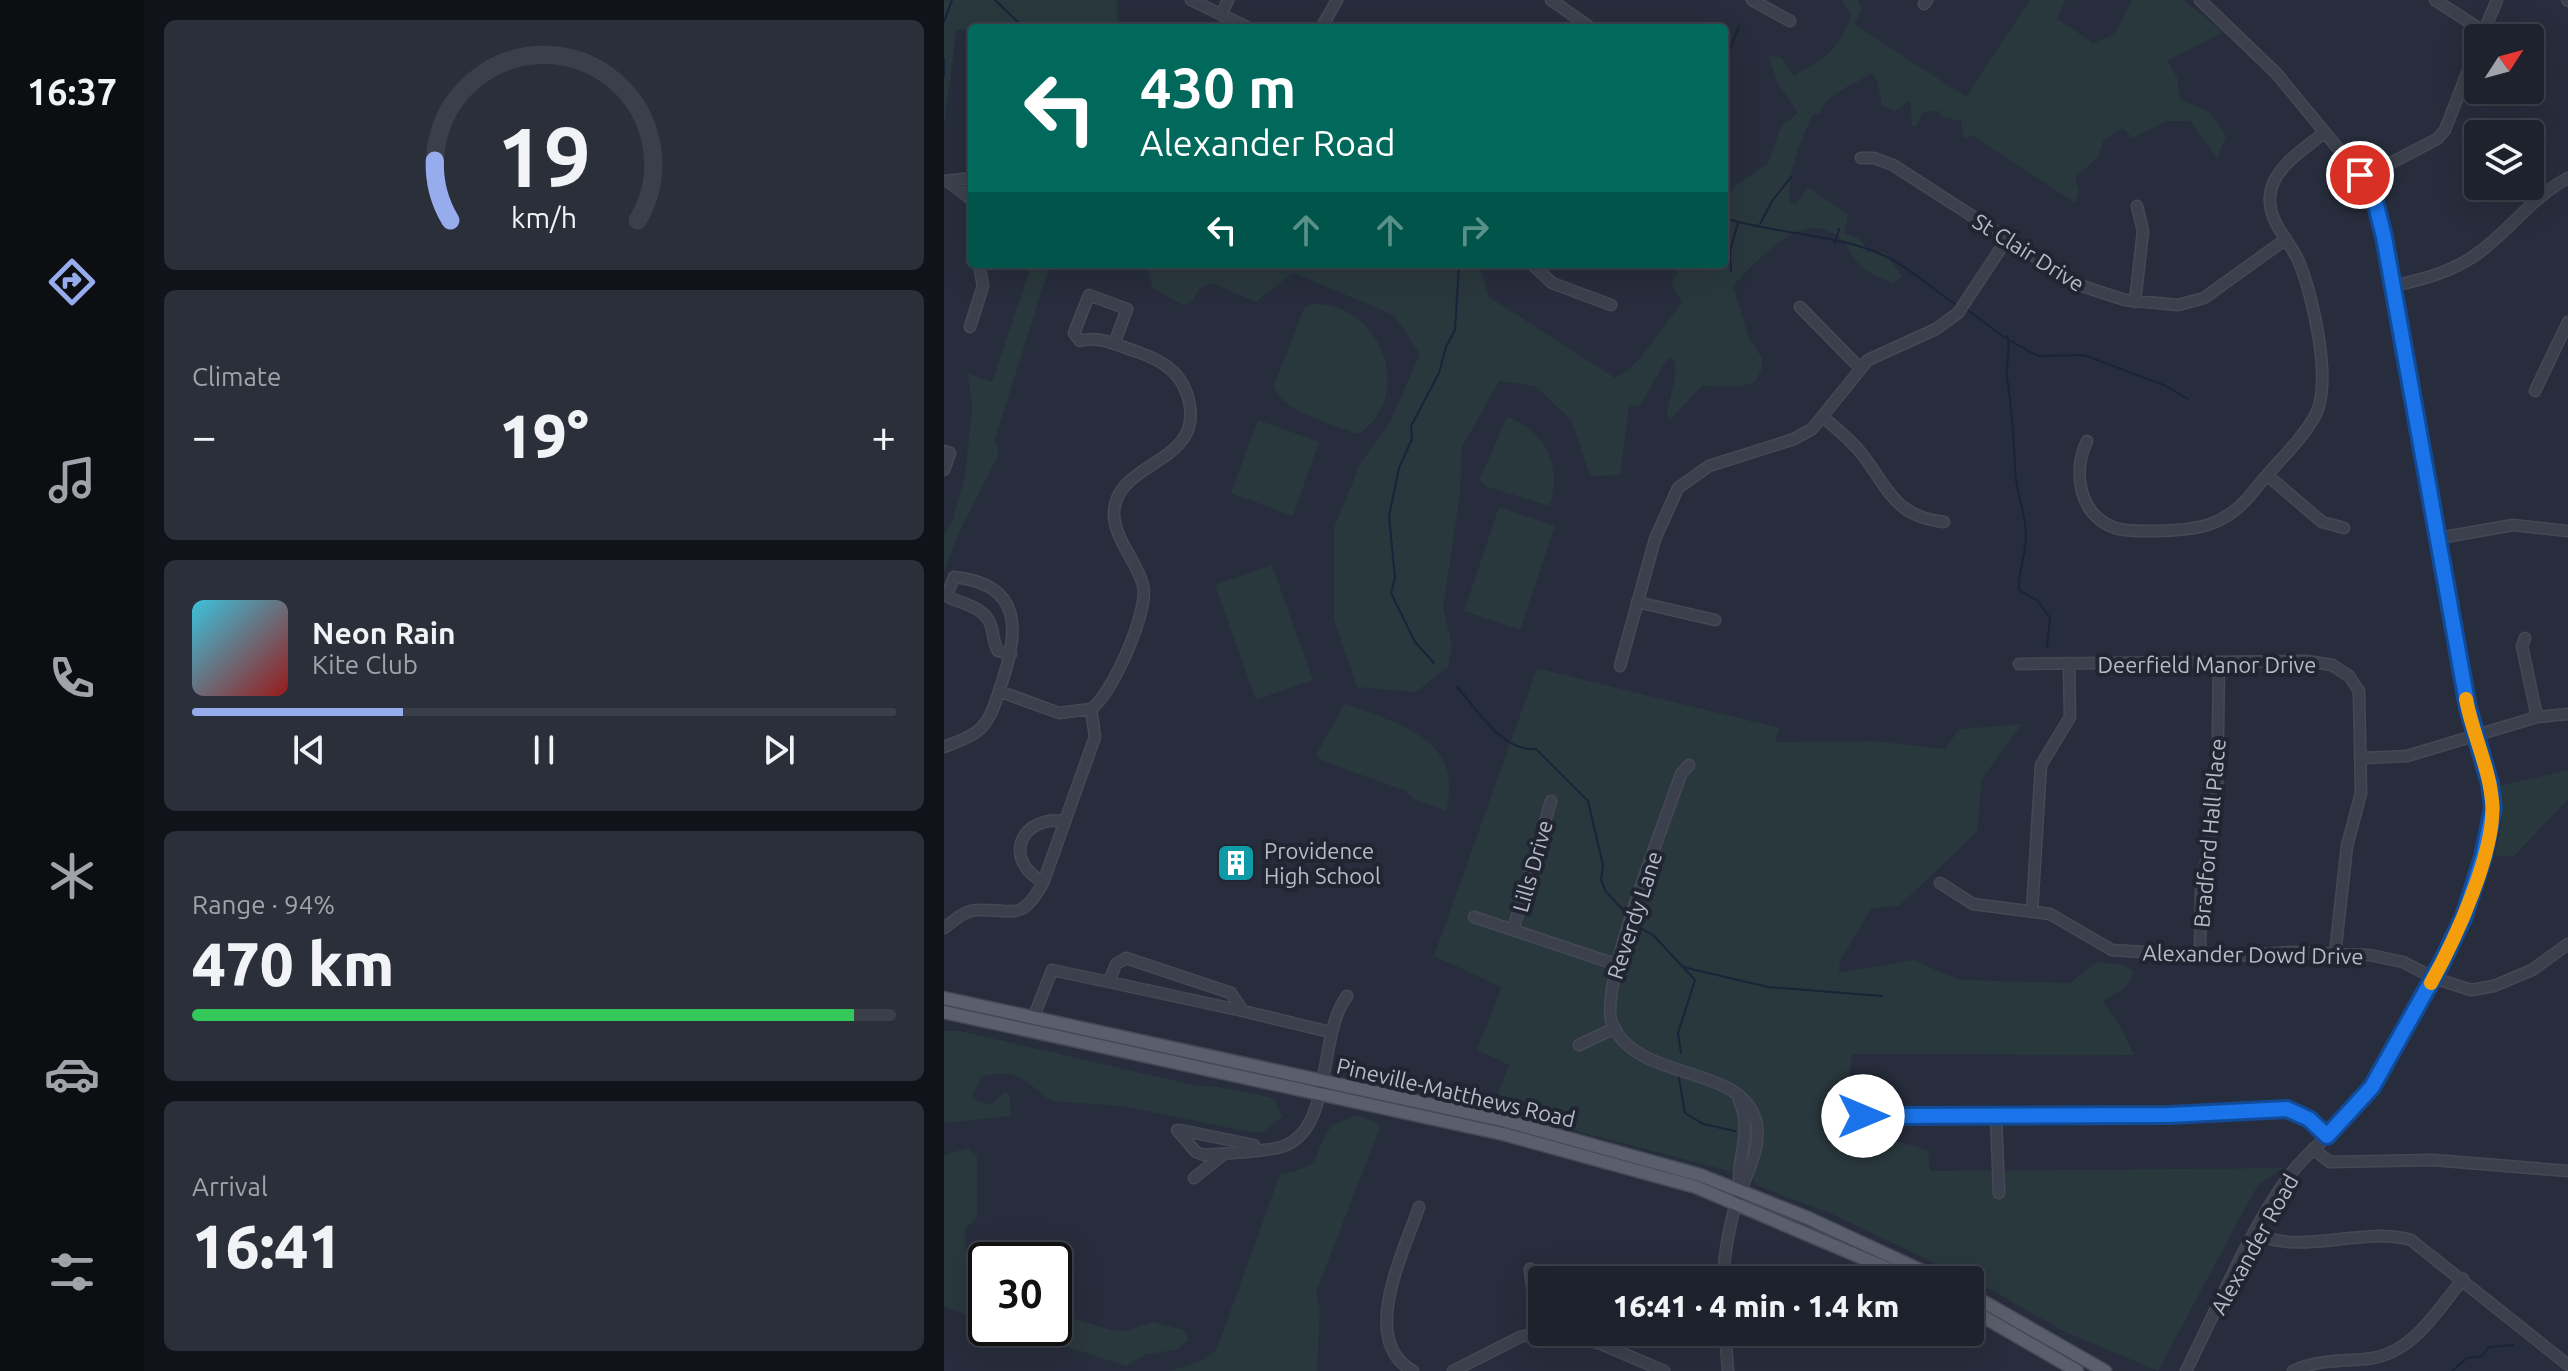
<!DOCTYPE html>
<meta charset="utf-8">
<style>
:root{--surface:#1d222d;--page:#2a2f39;--text:#f1f3f6;--muted:#a0a4aa;--line:#3b3f49;--accent:#97acec}
body{margin:0;font-family:Ubuntu,sans-serif;background:var(--page);color:var(--text);height:100vh;display:flex;flex-direction:column;font-size:30px;white-space:nowrap}
*{box-sizing:border-box;margin:0}
p{font-size:26px;color:var(--muted)}
.icon{flex:none;width:44px;height:44px;fill:none;stroke:currentColor;stroke-width:2;stroke-linecap:round;stroke-linejoin:round}
.map{position:relative;flex:1;overflow:hidden}
.panel{display:flex;flex-direction:column;gap:20px;padding:20px;background:#101319;width:800px}
.panel>*{flex:none}
.banner{position:absolute;left:24px;top:24px;width:760px;height:244px;border-radius:8px;box-shadow:0 8px 32px #0002,0 0 0 2px var(--line);background:#00695c;color:#fff;overflow:hidden}
.needle{width:52px;rotate:54deg}
.fabs{position:absolute;left:1520px;top:24px;display:grid;gap:16px}
.fabs a{display:grid;place-items:center;width:80px;height:80px;border-radius:8px;background:var(--surface);box-shadow:0 8px 32px #0002,0 0 0 2px var(--line);font-size:40px}
.speed{position:absolute;left:24px;top:1242px;display:flex;gap:16px;font-size:40px;font-weight:700;text-align:center}
.speed>*{display:grid;place-content:center;width:104px;height:104px;border-radius:50%;background:var(--surface);box-shadow:0 8px 32px #0002,0 0 0 2px var(--line);line-height:1}
.speed .limit{border:4px solid #111;border-radius:12px;background:#fff;color:#111}
.pin{position:absolute;display:grid;place-items:center;width:68px;height:68px;color:#fff;margin:-34px;border:4px solid #fff;border-radius:50%;box-shadow:0 2px 8px #0007}
.me{position:absolute;width:88px;margin:-44px;rotate:90deg;stroke-linejoin:round;filter:drop-shadow(0 0 6px #0008)}
.turn{display:flex;align-items:center;gap:28px;height:168px;padding:0 40px;font-size:36px}
.turn .icon{width:104px;height:104px;stroke-width:2.5}
.turn b{display:block;font-size:56px;line-height:68px}
.lanes{display:flex;align-items:center;height:76px;padding:0 40px;background:#0003;justify-content:center;gap:40px;direction:ltr}
.lanes .off{opacity:.35}
.big{font-size:60px;font-weight:800;line-height:1.1}
.panel .card{flex:1;display:flex;flex-direction:column;justify-content:center;gap:12px;min-width:0;padding:0 28px;border-radius:12px;background:var(--page)}
.panel .dial{align-items:center;gap:0}
.dial svg{height:208px;overflow:visible;fill:none;stroke:var(--line);stroke-width:7;stroke-linecap:round;text-anchor:middle}
.dial text{fill:var(--text);stroke:none}
.song{display:flex;align-items:center;gap:24px}
.cover{width:96px;height:96px;border-radius:12px;background:linear-gradient(135deg,hsl(190 70% 55%),hsl(0 70% 35%))}
.played{height:8px;border-radius:4px;background:linear-gradient(90deg,var(--accent) 30%,var(--line) 30%)}
.keys{display:flex;justify-content:space-around;direction:ltr}
.heat{display:flex;justify-content:space-between;align-items:center;font-size:44px;direction:ltr}
.charge{height:12px;border-radius:6px;background:linear-gradient(90deg,#34c759 94%,var(--line) 0)}
.trip{position:absolute;left:584px;top:1266px;width:456px;height:80px;border-radius:8px;background:var(--surface);box-shadow:0 8px 32px #0002,0 0 0 2px var(--line);font-weight:800;line-height:80px;text-align:center}
main{display:flex;flex:1;min-height:0}
.tab-bar{display:flex;flex-direction:column;width:144px;justify-content:space-around;align-items:center;background:#0c0e12;color:var(--muted)}
.tab-bar .icon{width:56px;height:56px}
.tab-bar .on{color:var(--accent)}
.tab-bar b{font-size:36px;color:var(--text)}
.map>svg:first-child{display:block}
</style>
<main>
<nav class="tab-bar">
<b>16:37</b>
<svg class="icon on" aria-label="directions" viewBox="0 0 24 24"><path d="M12 3l9 9-9 9-9-9zM9 14v-3h6M13 9l2 2-2 2"/></svg>
<svg class="icon" aria-label="music" viewBox="0 0 24 24"><path d="M9 18V5l10-2v13"/><circle cx="6" cy="18" r="3"/><circle cx="16" cy="16" r="3"/></svg>
<svg class="icon" aria-label="phone" viewBox="0 0 24 24"><path d="M5 4h4l2 5-3 2q2 4 5 5l2-3 5 2v4C11 20 4 13 5 4z"/></svg>
<svg class="icon" aria-label="climate" viewBox="0 0 24 24"><path d="M12 3v18M4 7l16 10M4 17L20 7"/></svg>
<svg class="icon" aria-label="car" viewBox="0 0 24 24"><path d="M5 17H2v-5l4-1 3-4h7l3 4 3 1v5h-3M9 17h6M6 11h13"/><circle cx="7" cy="17" r="2"/><circle cx="17" cy="17" r="2"/></svg>
<svg class="icon" aria-label="filters" viewBox="0 0 24 24"><path d="M4 7h16M4 17h16"/><circle cx="9" cy="7" r="2"/><circle cx="15" cy="17" r="2"/></svg>
</nav>
<section class="panel">
<div class="card dial"><svg viewBox="0 0 100 80">
<path d="M14 69A42 42 0 1 1 86 69"/>
<path d="M14 69A42 42 0 0 1 8 46" stroke="#97acec"/>
<text x="50" y="56" font-size="32" font-weight="700">19</text>
<text x="50" y="72" font-size="11">km/h</text>
</svg></div>
<div class="card"><p>Climate</p>
<div class="heat"><a>−</a><b class="big">19°</b><a>+</a></div>
</div>
<div class="card">
<div class="song"><i class="cover"></i><div><b>Neon Rain</b><p>Kite Club</p></div></div>
<div class="played"></div>
<div class="keys"><svg class="icon" aria-label="previous" viewBox="0 0 24 24"><path d="M18 5L8 12l10 7zM5 5v14"/></svg><svg class="icon" aria-label="pause" viewBox="0 0 24 24"><path d="M8 5v14M16 5v14"/></svg><svg class="icon" aria-label="next" viewBox="0 0 24 24"><path d="M6 5l10 7-10 7zM19 5v14"/></svg></div>
</div>
<div class="card"><p>Range · 94%</p><b class="big">470 km</b><div class="charge"></div></div>
<div class="card"><p>Arrival</p><b class="big">16:41</b></div>
</section>
<div class="map">
<svg width="1624" height="1371" viewBox="0 0 1624 1371">
<rect width="100%" height="100%" fill="#272d3c"/>
<path fill="#29383d" d="M0,0H173L174,24L181,28L12,30L0,128Z
M898,0H914L918,10L910,24L1022,97L1086,0H1121L1114,19L1149,43L1171,34L1188,0H1240L1279,32L1223,61L1233,77L1236,99L1267,113L1282,136L1273,158L1246,121H1224L1188,138L1179,128L1160,140L1154,157L1131,178L1135,192L1131,203L1028,135L1020,139L1017,121L995,116L996,111L979,112L972,127L968,125L966,100L951,111L938,106L933,81L927,73C910,86 884,91 876,113L869,114C857,139 843,173 846,202L851,204L864,187L904,215L900,233L917,240L924,252H940L959,277L948,283C933,277 921,272 911,260C906,253 903,244 897,239C860,205 813,261 789,286L805,338L818,358V368L811,382L795,387L758,386L727,419L723,414C725,394 736,378 729,358L723,359L696,405L685,407L676,475L646,476L628,421L591,386L555,381L518,447L516,493L499,608L508,646L504,667L472,692L413,687L390,619V528L416,464L445,424L476,354L450,315L349,273L312,302L269,283L255,289L247,303L238,305L208,287L204,267L196,264H535L545,297L671,378C698,366 716,327 738,304L728,283L734,271L726,264H780V198L791,186L824,164L837,126L854,113L833,82L825,56L837,57L850,75C880,60 897,48 907,15Z
M88,264H106L51,439L55,454L17,528L0,572V535L9,520L21,476L28,408L24,374L48,382Z
M367,304C437,301 473,395 414,434C391,425 333,410 330,385L360,308Z
M563,417C602,431 619,467 605,506L541,486L536,478Z
M314,420L375,442L349,516L287,493Z
M555,507L611,526L576,630L520,611Z
M328,565L369,680L312,700L271,585Z
M593,668L835,728L831,742L927,741L1001,749L1015,729L1078,724L1038,779L1033,832L955,906L928,908L896,961L895,973L969,960L1016,980L1126,983L1153,962L1180,965L1190,972L1182,987L1159,1001L1177,1027L1190,1055L908,1054L904,1089L897,1092L904,1128L984,1150L986,1171L1339,1168L1315,1184L1307,1197L1214,1371L1117,1330L1053,1293L888,1214L812,1185L808,1177L548,1109L565,1065L533,1050L557,987L490,956Z
M401,703C454,725 521,737 502,811L469,799L462,791L376,760L372,755Z
M1624,770V799L1570,856H1551L1558,819L1555,786Z
M0,1031H16L253,1086C265,1084 320,1094 331,1100L338,1117L318,1133L306,1132L177,1106L107,1101C82,1082 73,1067 37,1077L28,1098L46,1105L61,1092L65,1094L67,1116L0,1123Z
M413,1115L433,1123L436,1128L372,1292L376,1311L373,1371H226L260,1360L273,1349L336,1174C384,1166 365,1157 388,1125Z
M24,1148L33,1156V1216L21,1230L23,1272L30,1277H42V1321L0,1307V1155Z
M110,1312L166,1330L181,1331L208,1322L239,1330L245,1340L232,1350L202,1354L183,1366L64,1328H110Z"/>
<g fill="none" stroke-linecap="round" stroke-linejoin="round">
<path stroke="#1b2339" stroke-width="2" d="M51,0L75,23L101,28
M0,22L8,0
M0,59V76
M780,64L795,26
M780,218C833,235 897,233 947,259C971,272 990,291 1013,305
M816,224L828,201L848,176
M891,243L895,229
M787,271L786,251L794,223
M1024,310L1058,336L1094,356L1140,355L1222,386L1244,399
M1063,336C1068,351 1061,363 1063,378C1068,409 1070,439 1071,470C1072,492 1082,514 1082,536C1082,555 1074,570 1075,590L1094,601L1106,618L1103,647
M490,663L471,642L447,593L451,578L445,516L455,468L468,439L467,426L495,373L502,347L511,330L515,264
M513,687C534,710 558,752 592,749L644,801L659,865L657,880L662,892L682,913
M693,926L710,936L751,980L734,1033L737,1053
M739,967L824,987L938,996
M735,1078L741,1113L759,1124L791,1131
M1508,1371L1523,1358L1538,1356L1545,1347L1569,1345"/>
<defs>
<path id="minor" d="M247,0L305,28
M607,0L647,28
M808,0L846,21
M1491,0L1539,31
M1623,0L1624,1
M980,4L983,0
M277,15L284,0
M377,28L393,0
M1537,38L1553,0
M917,158H930L949,165L1135,285L1181,300L1234,305L1260,298L1342,239
M1418,178L1493,139L1501,130L1534,45
M2,181L28,178
M5,182L28,200
M588,264L608,283L667,305
M1449,286C1481,279 1511,271 1537,251C1567,228 1590,196 1624,178
M1191,302L1199,231L1193,206
M856,307L916,368
M26,327L39,286L35,264
M1591,391L1624,322
M880,418C893,429 907,440 917,453C945,488 949,516 1000,522
M1143,441C1128,472 1135,515 1171,528C1184,532 1199,531 1213,531C1255,530 1282,526 1309,492C1328,467 1355,444 1371,416C1389,383 1369,296 1355,262C1345,239 1324,223 1326,196C1328,168 1360,149 1380,133
M0,451L6,453L0,470
M1323,475L1378,522L1400,528
M1495,538L1569,525L1624,531
M693,602L771,620
M1581,638L1578,646L1593,717
M1075,664L1363,661L1388,665L1405,676L1415,691L1417,793L1403,846L1391,954
M676,666L711,539L734,488L765,466L850,439L868,429L924,360L992,329L1014,313L1063,239
M55,691L115,713L147,709C168,695 206,609 199,585C193,561 169,538 170,512C173,458 266,465 243,394C235,370 216,360 194,352C175,346 155,335 136,341L130,333L145,295L183,309L170,344
M0,747C12,742 29,737 38,727C49,715 53,697 58,682C75,631 79,584 10,577L3,595L6,598C21,604 42,608 47,626C50,636 49,642 54,651L67,654
M1419,758L1463,756L1593,717L1624,714
M745,765L737,774C722,820 654,986 668,1023C692,1083 797,1063 812,1121C819,1149 800,1178 792,1203C785,1228 780,1254 779,1280
M99,882C58,860 76,815 121,821
M996,883L1029,904L1106,914L1168,950L1277,957L1346,952L1426,955L1459,962L1490,978L1527,990L1550,986L1588,970L1624,944
M1088,911L1097,765L1126,717L1125,663
M530,917L674,965
M0,928C10,921 20,910 34,910C71,909 77,922 99,883L151,737L147,709
M569,930L607,801
M1256,956L1257,890L1273,798L1275,663
M165,982L299,1011
M90,1016L108,970L165,982L172,964L182,958L287,993L299,1011L386,1032
M635,1045L671,1028
M795,1100C810,1132 791,1159 796,1190
M919,1116L1225,1115L1343,1109L1365,1119L1383,1136
M1052,1116L1055,1193
M233,1130L252,1152L260,1155C280,1153 325,1152 340,1146C390,1127 373,1036 403,996
M236,1130L310,1145
M1369,1149L1386,1162L1489,1160L1624,1171
M250,1178L280,1154
M1312,1234C1361,1256 1416,1226 1467,1240L1624,1365
M586,1269L594,1333
M619,1332L657,1344L720,1371
M781,1332L784,1371
M469,1371C414,1341 460,1252 475,1207
M509,1371L576,1337L599,1332
M1242,1371C1273,1309 1301,1240 1340,1183C1361,1152 1392,1132 1415,1104C1461,1046 1548,881 1549,808C1549,775 1532,740 1524,708L1432,205L1416,175L1332,73L1256,0
M1349,1371C1371,1360 1397,1361 1422,1359C1468,1355 1492,1312 1519,1279"/>
<path id="major" d="M0,998L562,1121L756,1175L864,1218L998,1280
M0,1012L559,1134L752,1187L970,1280
M1026,1294L1161,1371
M1026,1309L1133,1371"/>
</defs>
<use href="#minor" stroke="#444955" stroke-width="13"/>
<use href="#major" stroke="#444955" stroke-width="15"/>
<use href="#minor" stroke="#3b404c" stroke-width="10"/>
<use href="#major" stroke="#595f6c" stroke-width="12"/>
</g>
<g fill="none" stroke-linecap="round" stroke-linejoin="round">
<defs>
<path id="route" d="M919,1116L1225,1115L1343,1109L1365,1119L1383,1136L1428,1087L1498,962L1520,916L1539,857L1549,808L1546,784L1524,708L1440,237L1432,205L1416,175"/>
</defs>
<use href="#route" stroke="#114b97" stroke-width="20"/>
<use href="#route" stroke="#1a73e8" stroke-width="14"/>
<path stroke="#f59e0b" stroke-width="14" d="M1487,983C1511,940 1553,849 1548,801C1545,766 1528,733 1522,699"/>
</g>
<defs>
<symbol id="building-square" viewBox="-11 -11 22 22"><rect x="-9" y="-9" width="18" height="18" rx="4" fill="#0f9aa8" stroke="#202531"/><path d="M-4-6H4V6H1V3H-1V6H-4ZM-2.5-4.3h1.7v1.8h-1.7ZM.8-4.3h1.7v1.8H.8ZM-2.5-1h1.7V.8h-1.7ZM.8-1h1.7V.8H.8Z" fill="#fff"/></symbol>
</defs>
<g fill-rule="evenodd">
<use href="#building-square" x="270" y="841" width="44" height="44"/>
</g>
<g text-anchor="middle" dominant-baseline="central" stroke-width="8" stroke-linejoin="round" paint-order="stroke">
<g font-size="22" fill="#b7bbc7" stroke="#202531">
<text transform="translate(1085 252) rotate(32)">St Clair Drive</text>
<text x="1263" y="664">Deerfield Manor Drive</text>
<text transform="translate(1265 833) rotate(-85)">Bradford Hall Place</text>
<text transform="translate(588 866) rotate(-74)">Lills Drive</text>
<text transform="translate(690 915) rotate(-72)">Reverdy Lane</text>
<text transform="translate(1309 954) rotate(1)">Alexander Dowd Drive</text>
<text transform="translate(512 1092) rotate(13)">Pineville-Matthews Road</text>
<text transform="translate(1310 1244) rotate(-61)">Alexander Road</text>
</g>
<g font-size="22" fill="#b7bbc7" stroke="#202531" text-anchor="start">
<text x="320" y="850">Providence<tspan x="320" dy="25">High School</tspan></text>
</g>
</g>
</svg>
<div class="fabs">
<a><svg class="needle" viewBox="-14 -14 28 28"><path d="M0-13l5 13h-10z" fill="#e53935"/><path d="M0 13l5-13h-10z" fill="#a0a4aa"/></svg></a>
<a><svg class="icon" aria-label="layers" viewBox="0 0 24 24"><path d="M12 4l9 5-9 5-9-5zM3 14l9 5 9-5"/></svg></a>
</div>
<div class="speed"><div class="limit">30</div></div>
<div class="pin" style="left:1416px;top:175px;background:#d93025"><svg class="icon" aria-label="arrive" viewBox="0 0 24 24"><path d="M6 21V4h12l-3 4 3 4H6"/></svg></div>
<svg class="me" style="left:919px;top:1116px" viewBox="-20 -20 40 40"><circle r="19" fill="#fff"/><path d="M0-13L10 11 0 6-10 11z" fill="#1a73e8"/></svg>
<div class="trip">16:41 · 4 min · 1.4 km</div>
<div class="banner">
<div class="turn"><svg class="icon" aria-label="left" viewBox="0 0 24 24"><path d="M17 20v-9H6M10 6l-5 5 5 5"/></svg><div><b>430 m</b>Alexander Road</div></div>
<div class="lanes"><svg class="icon" aria-label="left" viewBox="0 0 24 24"><path d="M17 20v-9H6M10 6l-5 5 5 5"/></svg><svg class="icon off" aria-label="ahead" viewBox="0 0 24 24"><path d="M12 20V5M6 11l6-6 6 6"/></svg><svg class="icon off" aria-label="ahead" viewBox="0 0 24 24"><path d="M12 20V5M6 11l6-6 6 6"/></svg><svg class="icon off" aria-label="right" viewBox="0 0 24 24"><path d="M7 20v-9h11M14 6l5 5-5 5"/></svg></div>
</div>
</div>
</main>
